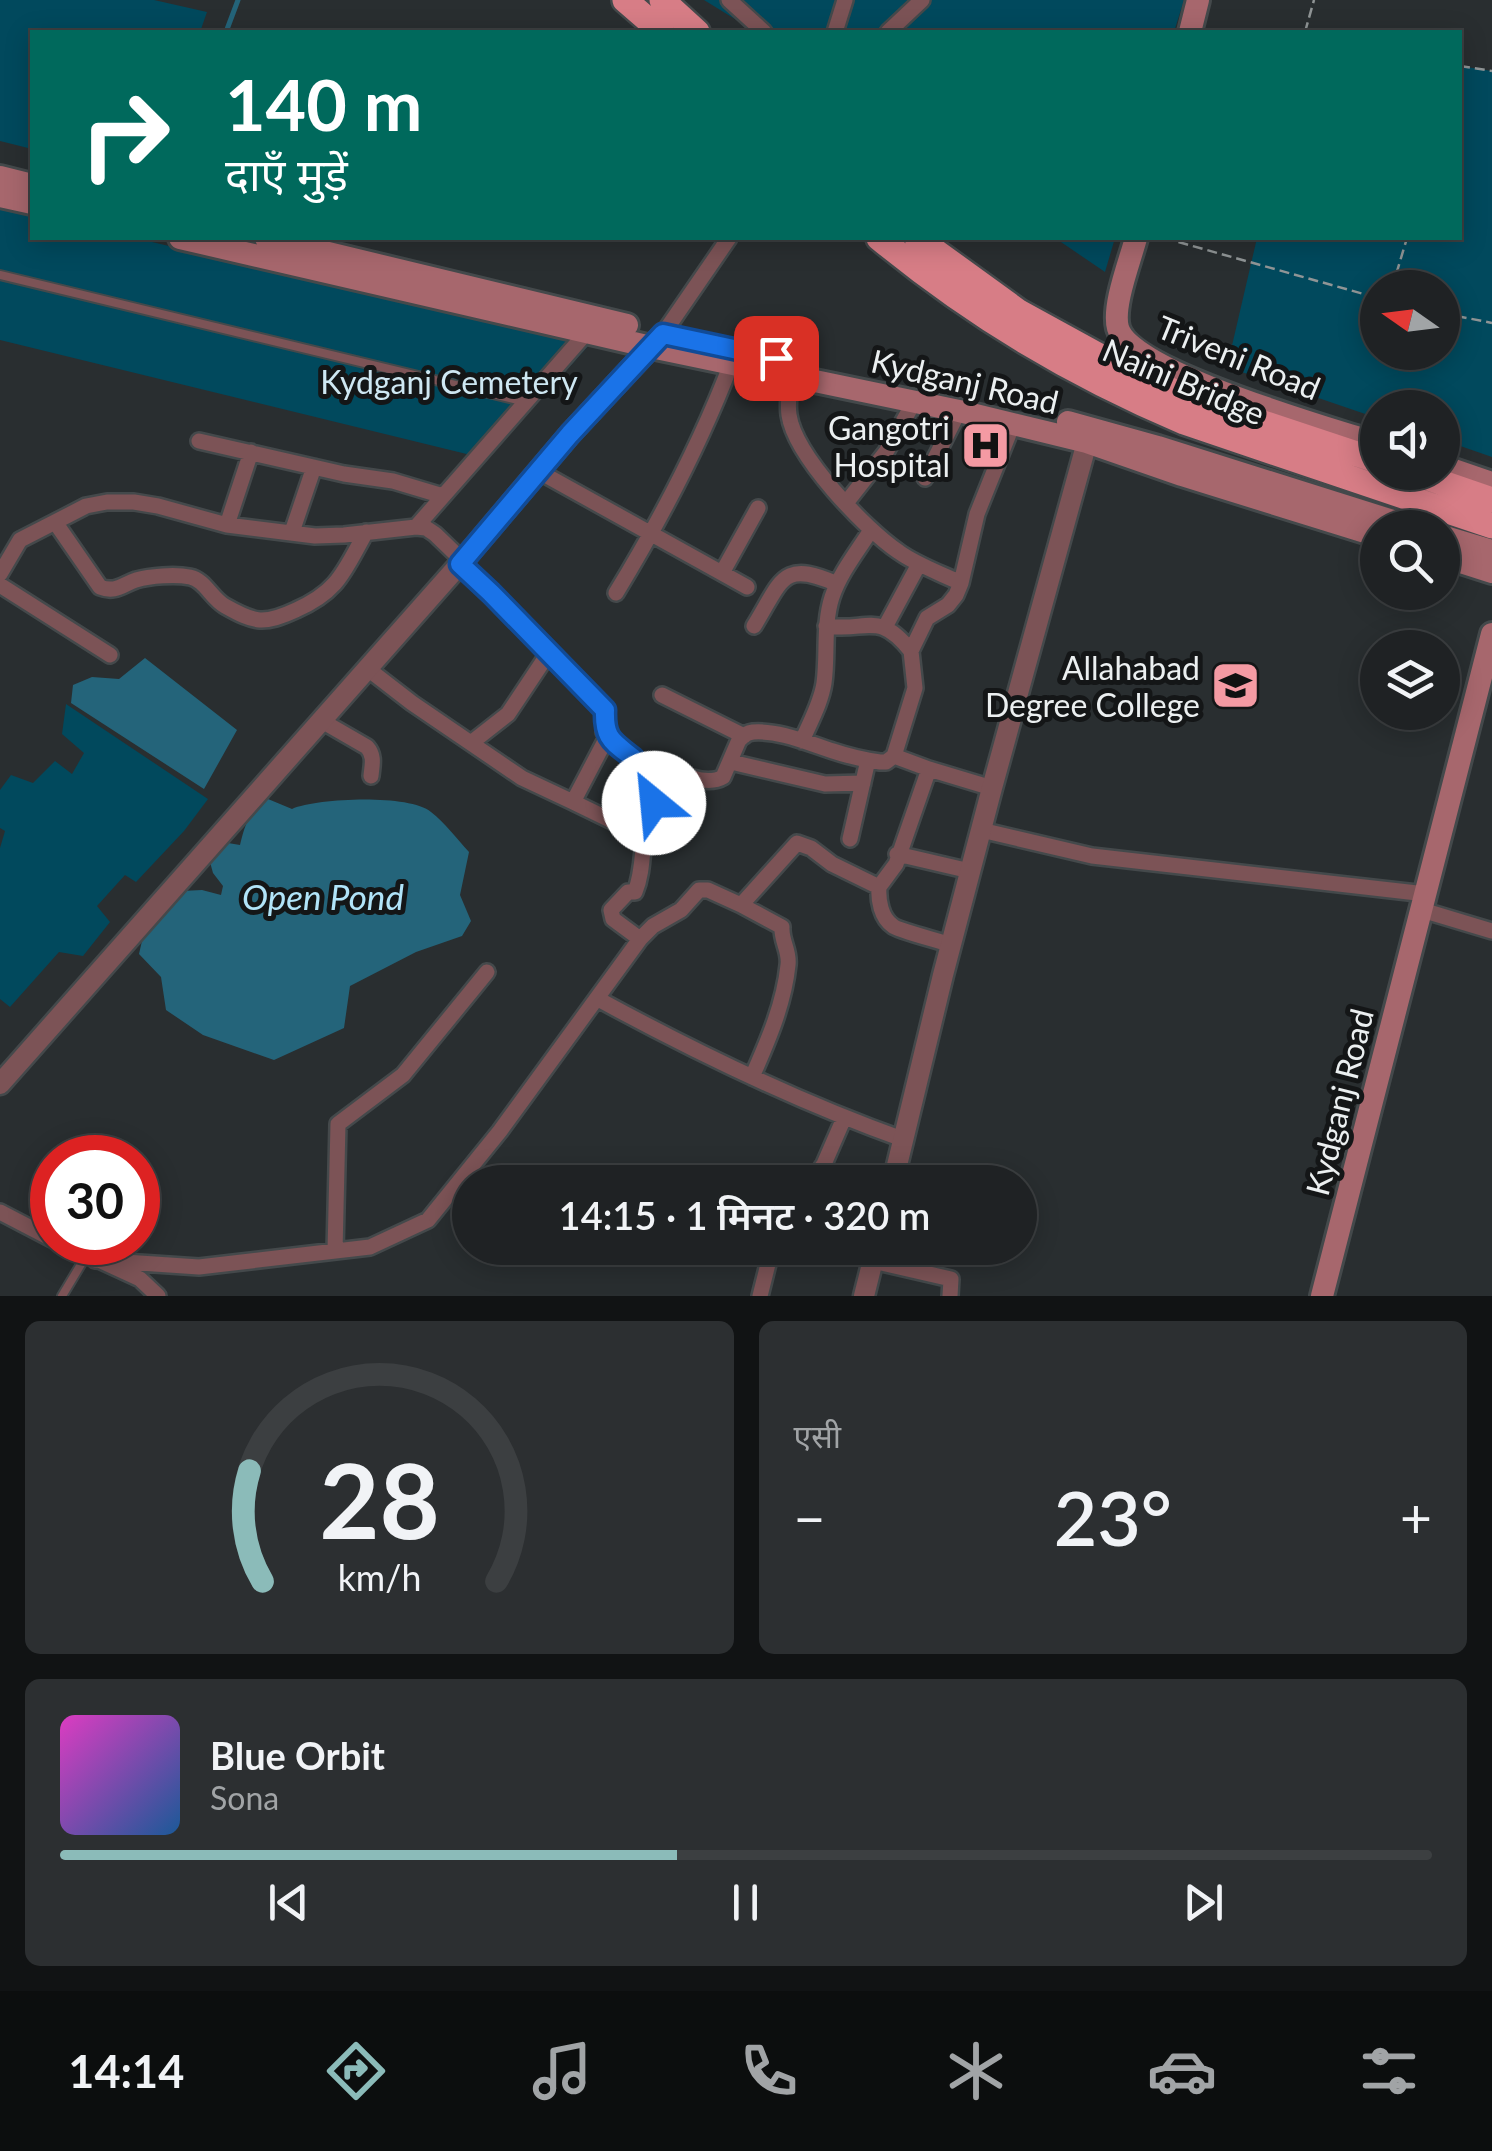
<!DOCTYPE html>
<html lang="hi">
<meta charset="utf-8">
<style>
:root{--surface:#1f2224;--page:#2c2f31;--text:#f1f3f6;--muted:#a1a4a6;--line:#3c3f41;--accent:#8bbbb9}
body{margin:0;font-family:Lato,"Noto Sans Devanagari",sans-serif;background:var(--page);color:var(--text);height:100vh;display:flex;flex-direction:column;font-size:38px;white-space:nowrap}
*{box-sizing:border-box;margin:0}
p{font-size:32px;color:var(--muted)}
.icon{flex:none;width:55px;height:55px;fill:none;stroke:currentColor;stroke-width:2;stroke-linecap:round;stroke-linejoin:round}
.map{position:relative;height:1296px;overflow:hidden}
.drawer{display:flex;flex-direction:column;gap:25px;padding:25px;background:#111314;flex:1}
.drawer>*{flex:none}
.banner{position:absolute;left:30px;top:30px;width:1432px;height:210px;border-radius:0px;box-shadow:0 5px 25px #0003,0 0 0 2px var(--line);background:#00695c;color:#fff;overflow:hidden}
.needle{width:65px;rotate:284deg}
.buttons{position:absolute;left:1360px;top:270px;display:grid;gap:20px}
.buttons a{display:grid;place-items:center;width:100px;height:100px;border-radius:50%;background:var(--surface);box-shadow:0 5px 25px #0003,0 0 0 2px var(--line);font-size:50px}
.speed{position:absolute;left:30px;top:1135px;display:flex;gap:20px;font-size:50px;font-weight:700;text-align:center}
.speed>*{display:grid;place-content:center;width:130px;height:130px;border-radius:50%;background:var(--surface);box-shadow:0 5px 25px #0003,0 0 0 2px var(--line);line-height:1}
.speed .limit{border:15px solid #d22;background:#fff;color:#111}
.pin{position:absolute;display:grid;place-items:center;width:85px;height:85px;color:#fff;margin:-42px;border-radius:20px;box-shadow:0 5px 15px #0006}
.me{position:absolute;width:110px;margin:-55px;rotate:332deg;stroke-linejoin:round;filter:drop-shadow(0 0 8px #0008)}
.turn{display:flex;align-items:center;gap:35px;height:210px;padding:0 30px;font-size:45px}
.turn .icon{width:130px;height:130px;stroke-width:2.5}
.turn b{display:block;font-size:70px;line-height:85px}
.big{font-size:75px;font-weight:600;line-height:1.1}
.drawer .card{flex:1;display:flex;flex-direction:column;justify-content:center;gap:15px;min-width:0;padding:0 35px;border-radius:15px;background:var(--page)}
.drawer .dial{align-items:center;gap:0}
.dial svg{height:260px;overflow:visible;fill:none;stroke:var(--line);stroke-width:7;stroke-linecap:round;text-anchor:middle}
.dial text{fill:var(--text);stroke:none}
.song{display:flex;align-items:center;gap:30px}
.cover{width:120px;height:120px;border-radius:15px;background:linear-gradient(135deg,hsl(310 70% 55%),hsl(210 70% 35%))}
.played{height:10px;border-radius:5px;background:linear-gradient(90deg,var(--accent) 45%,var(--line) 45%)}
.keys{display:flex;justify-content:space-around;direction:ltr}
.heat{display:flex;justify-content:space-between;align-items:center;font-size:55px;direction:ltr}
.drawer .tiles{flex:1;display:grid;gap:25px;grid-template-columns:1fr 1fr}
.card:last-child{grid-column:span 2}
.trip{position:absolute;left:452px;top:1165px;width:585px;height:100px;border-radius:50px;background:var(--surface);box-shadow:0 5px 25px #0003,0 0 0 2px var(--line);font-weight:600;line-height:100px;text-align:center}
.tab-bar{display:flex;height:160px;justify-content:space-around;align-items:center;background:#0c0e0e;color:var(--muted)}
.tab-bar .icon{width:70px;height:70px}
.tab-bar .on{color:var(--accent)}
.tab-bar b{font-size:45px;color:var(--text)}
.map>svg:first-child{display:block}
</style>
<div class="map">
<svg width="1492" height="1296" viewBox="0 0 1492 1296">
<rect width="100%" height="100%" fill="#292e30"/>
<path fill="#01495d" fill-rule="evenodd" d="M0,0H154L207,12L200,32H32V149L0,141Z
M704,0H1184L1174,32H756Z
M1460,66L1492,71V457L1443,440L1442,408H1378L1377,418L1227,367L1257,238H1460ZM1378,288H1442V352H1378Z
M0,206L32,213V238H135L589,345L487,459L0,340Z
M1055,238H1115L1105,272Z
M66,704L208,799L184,831L136,882L125,875L97,906L110,922L83,956L59,952L10,1007L0,999V848L5,831L0,828V790L11,775L33,783L55,761L72,774L84,753L62,734Z"/>
<path fill="#24647a" d="M145,658L237,730L204,789L71,703L73,685L92,677L119,679Z
M268,799L292,809C318,798 409,794 431,812C445,823 457,839 469,852L460,895L471,921L462,936L416,952L350,986L344,1028L274,1060L203,1035L166,1010L161,977L139,954L144,932L182,891L202,890L221,895L223,886L213,873L210,862L228,843L240,845C245,825 249,810 268,799Z"/>
<g fill="none" stroke-linecap="round" stroke-linejoin="round">
<path stroke="#24647a" stroke-width="5" d="M226,32L238,0"/>
<defs>
<path id="service" d="M0,275L526,402
M62,1296L86,1256"/>
<path id="minor" d="M729,0L764,32
M835,32L845,0
M888,32L922,0
M663,334L729,238
M791,376C790,389 787,402 789,415C795,456 865,529 899,552C917,565 940,573 961,583
M199,441L344,474L393,481L443,496
M538,471L747,587
M925,478L959,411
M846,503L886,452L914,402
M55,522L100,587C115,593 122,585 136,580C150,576 175,574 190,577C205,580 211,598 225,606C255,623 264,625 296,610C339,591 344,571 366,532
M227,525L251,452
M416,527L587,332
M292,532L314,467
M722,573L758,508
M0,574L20,540L86,506L107,502H134L158,506L227,525L315,536L344,535L416,527L426,528L435,534L462,560
M0,585L110,655
M616,593C661,519 700,445 731,364
M754,626C782,581 781,559 837,584
M826,626C868,632 878,610 911,651
M885,627L919,564
M368,669L412,703L522,778L573,802L604,743L609,739L604,732L605,710L491,593L459,565
M662,695L744,736
M322,721L367,747C375,756 372,765 371,776
M609,739L633,758L631,774L655,803
M802,741C810,722 821,703 824,683C828,654 823,625 832,597C840,573 857,552 871,530
M471,743L508,714L550,651
M731,762L825,784L863,783
M929,769L992,788
M573,802L643,836
M981,830L1092,856L1426,894
M850,839L868,760
M897,854L970,871
M879,887L896,864L929,769L894,756L915,688L911,651L927,618L948,605L956,595L961,583L977,514L1013,424
M741,905L782,927C781,941 790,951 788,965C784,1004 768,1041 752,1077
M1422,910L1492,931
M640,939L613,919L611,910L628,892H635C647,863 638,832 655,803L693,778C702,781 715,782 723,777L739,740C745,735 746,733 753,732C779,730 808,743 833,751C848,756 864,760 880,762H886L894,756
M598,999C697,1053 798,1102 905,1140
M812,1182L824,1164L844,1118
M0,1212L52,1239
M60,1242L140,1279L158,1296
M335,1251L338,1124L403,1075L487,972
M95,1260L199,1267L370,1247L428,1220L500,1131L640,939L653,926L681,910L699,890H708L741,905L797,843L811,848L832,864L879,887C878,900 881,918 893,926C899,931 941,941 951,945
M873,1261L951,1279L950,1296
M760,1296L772,1248"/>
<path id="tertiary" d="M0,1084L459,565L570,434L663,334
M893,1182L943,975L992,788L1087,442L1092,430
M864,1296L876,1248"/>
<path id="secondary" d="M1190,32L1198,0
M0,177L32,185
M0,196L32,203
M180,238L651,347L959,411L1087,442L1182,475L1378,536
M266,238L627,325
M1136,238C1130,261 1112,306 1118,328C1131,373 1330,428 1378,444
M1068,422L1158,447L1415,528
M1442,466L1492,483
M1442,536L1492,551
M1442,556L1492,572
M1322,1296L1492,634"/>
<path id="trunk" d="M625,0L662,32
M662,0L697,32
M879,238C974,316 1071,374 1184,422L1492,526
M917,238L1019,312L1112,363L1188,398L1378,461
M1411,472L1492,500"/>
</defs>
<use href="#service" stroke="#44494b" stroke-width="12"/>
<use href="#minor" stroke="#44494b" stroke-width="20"/>
<use href="#tertiary" stroke="#44494b" stroke-width="25"/>
<use href="#secondary" stroke="#44494b" stroke-width="28"/>
<use href="#trunk" stroke="#44494b" stroke-width="30"/>
<path stroke="#909596" stroke-width="2.5" stroke-dasharray="10 5" stroke-linecap="butt" d="M321,32L322,29
M1305,32L1314,0
M1460,66L1492,71
M1164,238L1378,298
M1392,288L1407,238
M1442,313L1492,323"/>
<use href="#service" stroke="#7c5356" stroke-width="8"/>
<use href="#minor" stroke="#7c5356" stroke-width="15"/>
<use href="#tertiary" stroke="#7c5356" stroke-width="20"/>
<use href="#secondary" stroke="#a7676d" stroke-width="22"/>
<use href="#trunk" stroke="#d77d86" stroke-width="25"/>
</g>
<g fill="none" stroke-linecap="round" stroke-linejoin="round">
<defs>
<path id="route" d="M654,803L631,774L633,758C612,741 604,739 605,710L491,593L460,564L570,434L663,334L776,358"/>
</defs>
<use href="#route" stroke="#114b97" stroke-width="25"/>
<use href="#route" stroke="#1a73e8" stroke-width="18"/>
</g>
<defs>
<symbol id="hospital-square" viewBox="-11 -11 22 22"><rect x="-9" y="-9" width="18" height="18" rx="4" fill="#f49aa3" stroke="#141617"/><path d="M-5-5h3v3.5h4V-5h3V5h-3V1.5h-4V5h-3Z" fill="#111"/></symbol>
<symbol id="university-square" viewBox="-11 -11 22 22"><rect x="-9" y="-9" width="18" height="18" rx="4" fill="#f49aa3" stroke="#141617"/><path d="M0-5L7-2L0 1L-7-2ZM-4 1L0 2.5L4 1V4Q0 6-4 4Z" fill="#111"/></symbol>
</defs>
<g fill-rule="evenodd">
<use href="#hospital-square" x="958" y="418" width="55" height="55"/>
<use href="#university-square" x="1208" y="658" width="55" height="55"/>
</g>
<g text-anchor="middle" dominant-baseline="central" stroke-width="10" stroke-linejoin="round" paint-order="stroke">
<g font-size="32" fill="#ebeff0" stroke="#141617">
<text transform="translate(1239 357) rotate(22)">Triveni Road</text>
<text transform="translate(965 381) rotate(13)">Kydganj Road</text>
<text transform="translate(1184 381) rotate(23)">Naini Bridge</text>
<text transform="translate(1339 1102) rotate(-76)">Kydganj Road</text>
</g>
<g font-size="32" fill="#cee7f2" stroke="#141617">
<text x="449" y="381">Kydganj Cemetery</text>
</g>
<g font-size="32" fill="#ebeff0" stroke="#141617" text-anchor="end">
<text x="950" y="427">Gangotri<tspan x="950" dy="37">Hospital</tspan></text>
<text x="1200" y="667">Allahabad<tspan x="1200" dy="37">Degree College</tspan></text>
</g>
<g font-size="35" font-style="italic" fill="#b1e4f9" stroke="#141617">
<text x="323" y="896">Open Pond</text>
</g>
</g>
</svg>
<div class="buttons">
<a><svg class="needle" viewBox="-14 -14 28 28"><path d="M0-13l5 13h-10z" fill="#e53935"/><path d="M0 13l5-13h-10z" fill="#a1a4a6"/></svg></a>
<a><svg class="icon" aria-label="sound" viewBox="0 0 24 24"><path d="M4 9h4l5-4v14l-5-4H4zM17 9q2 3 0 6"/></svg></a>
<a><svg class="icon" aria-label="search" viewBox="0 0 24 24"><circle cx="10" cy="10" r="6"/><path d="M15 15l6 6"/></svg></a>
<a><svg class="icon" aria-label="layers" viewBox="0 0 24 24"><path d="M12 4l9 5-9 5-9-5zM3 14l9 5 9-5"/></svg></a>
</div>
<div class="speed"><div class="limit">30</div></div>
<div class="pin" style="left:776px;top:358px;background:#d93025"><svg class="icon" aria-label="arrive" viewBox="0 0 24 24"><path d="M6 21V4h12l-3 4 3 4H6"/></svg></div>
<svg class="me" style="left:654px;top:803px" viewBox="-20 -20 40 40"><circle r="19" fill="#fff"/><path d="M0-13L10 11 0 6-10 11z" fill="#1a73e8"/></svg>
<div class="trip">14:15 · 1 मिनट · 320 m</div>
<div class="banner">
<div class="turn"><svg class="icon" aria-label="right" viewBox="0 0 24 24"><path d="M7 20v-9h11M14 6l5 5-5 5"/></svg><div><b>140 m</b>दाएँ मुड़ें</div></div>
</div>
</div>
<section class="drawer">
<div class="tiles">
<div class="card dial"><svg viewBox="0 0 100 80">
<path d="M14 69A42 42 0 1 1 86 69"/>
<path d="M14 69A42 42 0 0 1 10 35" stroke="#8bbbb9"/>
<text x="50" y="56" font-size="32" font-weight="700">28</text>
<text x="50" y="72" font-size="11">km/h</text>
</svg></div>
<div class="card"><p>एसी</p>
<div class="heat"><a>−</a><b class="big">23°</b><a>+</a></div>
</div>
<div class="card">
<div class="song"><i class="cover"></i><div><b>Blue Orbit</b><p>Sona</p></div></div>
<div class="played"></div>
<div class="keys"><svg class="icon" aria-label="previous" viewBox="0 0 24 24"><path d="M18 5L8 12l10 7zM5 5v14"/></svg><svg class="icon" aria-label="pause" viewBox="0 0 24 24"><path d="M8 5v14M16 5v14"/></svg><svg class="icon" aria-label="next" viewBox="0 0 24 24"><path d="M6 5l10 7-10 7zM19 5v14"/></svg></div>
</div>
</div>
</section>
<nav class="tab-bar">
<b>14:14</b>
<svg class="icon on" aria-label="directions" viewBox="0 0 24 24"><path d="M12 3l9 9-9 9-9-9zM9 14v-3h6M13 9l2 2-2 2"/></svg>
<svg class="icon" aria-label="music" viewBox="0 0 24 24"><path d="M9 18V5l10-2v13"/><circle cx="6" cy="18" r="3"/><circle cx="16" cy="16" r="3"/></svg>
<svg class="icon" aria-label="phone" viewBox="0 0 24 24"><path d="M5 4h4l2 5-3 2q2 4 5 5l2-3 5 2v4C11 20 4 13 5 4z"/></svg>
<svg class="icon" aria-label="climate" viewBox="0 0 24 24"><path d="M12 3v18M4 7l16 10M4 17L20 7"/></svg>
<svg class="icon" aria-label="car" viewBox="0 0 24 24"><path d="M5 17H2v-5l4-1 3-4h7l3 4 3 1v5h-3M9 17h6M6 11h13"/><circle cx="7" cy="17" r="2"/><circle cx="17" cy="17" r="2"/></svg>
<svg class="icon" aria-label="filters" viewBox="0 0 24 24"><path d="M4 7h16M4 17h16"/><circle cx="9" cy="7" r="2"/><circle cx="15" cy="17" r="2"/></svg>
</nav>
